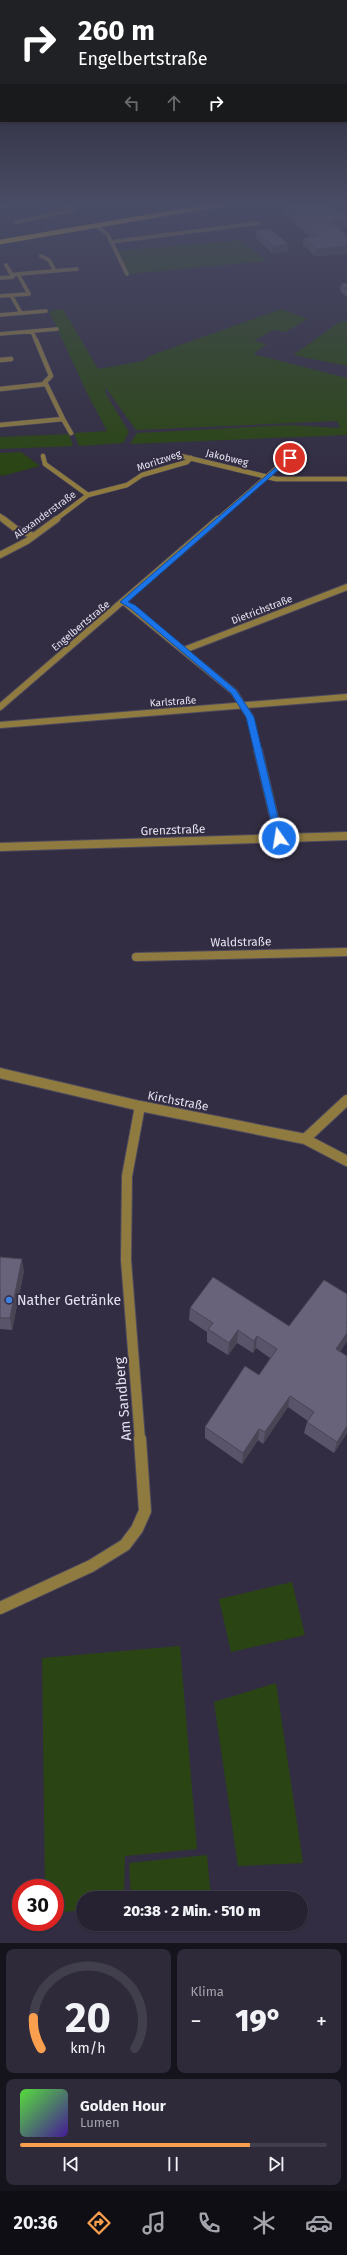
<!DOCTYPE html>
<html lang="de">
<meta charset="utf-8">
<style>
:root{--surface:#262232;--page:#2e2a3a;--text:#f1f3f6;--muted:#a4a4ac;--line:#423f4d;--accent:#fa9f4e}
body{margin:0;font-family:"Fira Sans",sans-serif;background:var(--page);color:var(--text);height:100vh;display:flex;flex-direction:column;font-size:15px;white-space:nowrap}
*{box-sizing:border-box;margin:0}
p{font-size:13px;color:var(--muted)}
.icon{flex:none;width:22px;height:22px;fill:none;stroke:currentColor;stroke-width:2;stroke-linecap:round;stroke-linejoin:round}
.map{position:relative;height:1943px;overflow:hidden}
.sheet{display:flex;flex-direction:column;gap:6px;padding:6px;background:#15131c;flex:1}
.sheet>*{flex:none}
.top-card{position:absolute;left:0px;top:0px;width:347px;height:122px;box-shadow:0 1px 3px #0004,0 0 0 1px var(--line);background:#202124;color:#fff;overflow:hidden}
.speed{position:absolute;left:12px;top:1879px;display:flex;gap:8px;font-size:20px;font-weight:700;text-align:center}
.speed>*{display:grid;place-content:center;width:52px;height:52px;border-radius:50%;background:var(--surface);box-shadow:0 1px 3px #0004,0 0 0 1px var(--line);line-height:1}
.speed .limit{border:6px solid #d22;background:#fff;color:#111}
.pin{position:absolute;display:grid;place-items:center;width:34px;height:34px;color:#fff;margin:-17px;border:2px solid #fff;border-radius:50%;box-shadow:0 1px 4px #0007}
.me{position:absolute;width:44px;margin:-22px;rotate:347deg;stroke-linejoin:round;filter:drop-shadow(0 0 3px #0008)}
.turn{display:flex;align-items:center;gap:14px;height:84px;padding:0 12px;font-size:18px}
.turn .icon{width:52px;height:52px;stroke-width:2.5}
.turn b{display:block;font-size:28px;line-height:34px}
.lanes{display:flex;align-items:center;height:38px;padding:0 12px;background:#0003;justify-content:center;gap:20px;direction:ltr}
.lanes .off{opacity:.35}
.big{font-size:30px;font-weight:800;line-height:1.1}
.sheet .widget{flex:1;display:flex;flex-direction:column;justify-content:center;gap:6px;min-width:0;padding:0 14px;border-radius:8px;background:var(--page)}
.sheet .dial{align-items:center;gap:0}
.dial svg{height:104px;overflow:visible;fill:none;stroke:var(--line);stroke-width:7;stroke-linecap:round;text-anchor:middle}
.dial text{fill:var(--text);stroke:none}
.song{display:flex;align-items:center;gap:12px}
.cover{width:48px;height:48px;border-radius:6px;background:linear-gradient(135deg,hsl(110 70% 55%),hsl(260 70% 35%))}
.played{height:4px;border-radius:2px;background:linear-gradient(90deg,var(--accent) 75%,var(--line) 75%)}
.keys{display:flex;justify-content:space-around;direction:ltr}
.heat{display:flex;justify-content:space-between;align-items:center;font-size:22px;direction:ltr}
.sheet .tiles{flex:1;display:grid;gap:6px;grid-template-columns:1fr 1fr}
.widget:last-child{grid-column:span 2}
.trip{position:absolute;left:76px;top:1891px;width:232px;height:40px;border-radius:20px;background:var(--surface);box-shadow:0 1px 3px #0004,0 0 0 1px var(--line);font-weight:800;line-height:40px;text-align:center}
.dock{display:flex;height:64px;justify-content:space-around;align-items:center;background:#0f0e14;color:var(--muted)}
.dock .icon{width:28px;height:28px}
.dock .on{color:var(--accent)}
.dock b{font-size:18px;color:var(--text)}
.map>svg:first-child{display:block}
</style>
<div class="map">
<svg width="347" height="1943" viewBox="0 0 347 1943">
<rect width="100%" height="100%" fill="#322d42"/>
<path fill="#2a4513" d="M240,240L267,261L129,274L116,251Z
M63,309L98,369L143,361L149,356L281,309L308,319L285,332L273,330L254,341L267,344L253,354L347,378V435L130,444L137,433L157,432L289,425L340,428L337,421L136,430L105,387L106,394L129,432L123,443L79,446L74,433L107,431L87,393L49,311Z
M341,321L347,322V366L293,355Z
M69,434L73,446L0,449V437Z
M21,452L40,466L2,476L0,474V453Z
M292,1582L305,1635L231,1652L219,1599Z
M180,1646L197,1849L125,1856L124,1898H83V1910L55,1913V1888H45L42,1658Z
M276,1683L303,1863L238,1866L214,1702Z
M207,1855L211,1898H131L129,1863Z"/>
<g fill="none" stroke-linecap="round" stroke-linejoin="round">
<defs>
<path id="street-far5" d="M0,207L19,202
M16,222L73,210L71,207L59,202
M97,226L108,235L127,274
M111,242L258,223
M41,256L49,260L55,271
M6,265L12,275L18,274
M0,278L13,277L12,275
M11,295L21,313
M0,296L29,294L18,274L77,269
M0,315L46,311
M32,331L36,341
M0,334L57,329"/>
<path id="street-far4" d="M36,340L51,376L45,382L46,384
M0,360L11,359
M0,389L46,384L63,419L0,425
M63,419L71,433
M43,456L45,464L88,495L55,520
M181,456L276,479H347
M88,495L127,485L142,475L187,462L191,458
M0,516L5,520
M217,520L300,448"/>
<path id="street-far3" d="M3,519L16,529L34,536
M0,555L27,541L57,519
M124,602L234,692L250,717L258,751
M184,650L347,587
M0,707L218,519
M0,725L347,697"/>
<path id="street-far2" d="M258,750L279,838
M0,847L347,836
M136,957L347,952"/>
<path id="street-far1" d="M0,1073L140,1106L305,1139L347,1161
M305,1139L347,1100
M140,1440L126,1260L127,1176L140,1106"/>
<path id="street" d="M0,1608L91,1566L125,1545L137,1529L145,1511L140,1439"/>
<path id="primary" d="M0,242L234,202"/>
</defs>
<use href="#street-far5" stroke="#4f4a5e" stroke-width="4.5"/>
<use href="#street-far4" stroke="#4f4a5e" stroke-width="5.5"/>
<use href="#street-far3" stroke="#4f4a5e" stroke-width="8"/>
<use href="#street-far2" stroke="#4f4a5e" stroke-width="10"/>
<use href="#street-far1" stroke="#4f4a5e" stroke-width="12"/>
<use href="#street" stroke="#4f4a5e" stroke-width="14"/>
<use href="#primary" stroke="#4f4a5e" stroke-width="5.5"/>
<use href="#street-far5" stroke="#8f7b40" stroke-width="3.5"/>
<use href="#street-far4" stroke="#8f7b40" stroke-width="4.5"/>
<use href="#street-far3" stroke="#8f7b40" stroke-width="6"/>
<use href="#street-far2" stroke="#8f7b40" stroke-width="8"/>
<use href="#street-far1" stroke="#8f7b40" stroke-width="10"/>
<use href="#street" stroke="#8f7b40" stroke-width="12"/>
<use href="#primary" stroke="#eec538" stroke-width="4.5"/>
</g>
<path fill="#595469" d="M292,202H330L347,216V227L338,228L347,235V254L315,256L303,245V238L310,237L281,211V204L293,203Z
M256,230L288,252L272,253L256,238Z
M347,283V297L340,291L341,284Z
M0,1257L24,1271L12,1330L0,1329Z
M347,1294V1341L340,1352L347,1433L334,1453L304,1433L307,1422L308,1421L288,1407L263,1444L258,1440L242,1464L205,1438V1427L259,1375L270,1358L256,1348L253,1353L237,1343L228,1355L207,1342V1332L189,1320L190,1308L289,1326Z"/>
<path fill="#494555" d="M347,220V227L329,228V221Z
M288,244V252L272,253V246Z
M347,246V254L315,256L316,249Z
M22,1259L24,1271L12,1330L10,1318Z
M238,1330L237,1343L228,1355L229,1343Z
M347,1333V1341L333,1361L336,1349Z
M257,1336L256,1348L253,1353L254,1341Z
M290,1396L288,1407L263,1444L265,1432Z
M347,1426V1433L334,1453L337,1442Z
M259,1429L258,1440L242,1464L243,1453Z"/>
<path fill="#68627a" stroke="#494555" d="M301,202H330L347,216V220L329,221L347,235V246L316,249L303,238L319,236L281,204Z
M271,229L288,244L272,246L256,230Z
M347,283V289L341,284Z
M0,1257L22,1259L10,1318H0Z
M213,1277L289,1326L324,1280L347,1294V1322L346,1323H347V1333L336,1349L347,1356V1426L337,1442L307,1422L314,1412L290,1396L265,1432L259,1429L243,1453L205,1427L245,1366L259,1375L277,1349L257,1336L254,1341L238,1330L229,1343L208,1329L213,1323L190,1308Z"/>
<linearGradient id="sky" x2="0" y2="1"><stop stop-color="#1c1924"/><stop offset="0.43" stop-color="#494c65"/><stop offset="1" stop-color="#494c65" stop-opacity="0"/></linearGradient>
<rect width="347" height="474" fill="url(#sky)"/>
<path fill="#1a73e8" stroke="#114b97" d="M288,457L292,458L128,602L135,605L236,690L254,717L283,838L279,841L275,838L246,717L231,693L130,608L120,602Z"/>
<circle fill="#3f7fe0" stroke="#322d42" stroke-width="1.5" cx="9" cy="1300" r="4"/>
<g text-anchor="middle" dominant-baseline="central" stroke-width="4" stroke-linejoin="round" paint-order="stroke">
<g font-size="10" fill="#e5e3f1" stroke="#322d42">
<text transform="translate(227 458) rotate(14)">Jakobweg</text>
<text transform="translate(159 461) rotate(-19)">Moritzweg</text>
<text transform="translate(45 515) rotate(-36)">Alexanderstraße</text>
<text transform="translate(262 610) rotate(-21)">Dietrichstraße</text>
<text transform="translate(81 626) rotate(-40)">Engelbertstraße</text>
<text transform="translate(173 702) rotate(-4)">Karlstraße</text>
</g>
<g font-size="12" fill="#e5e3f1" stroke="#322d42">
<text transform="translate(173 830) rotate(-2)">Grenzstraße</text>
<text transform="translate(241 942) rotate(-1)">Waldstraße</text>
<text transform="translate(178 1101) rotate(11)">Kirchstraße</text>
</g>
<g font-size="14" fill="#e5e3f1" stroke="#322d42" text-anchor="start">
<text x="17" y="1300">Nather Getränke</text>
</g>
<g font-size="14" fill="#e5e3f1" stroke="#322d42">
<text transform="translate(123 1399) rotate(-95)">Am Sandberg</text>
</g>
</g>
</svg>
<div class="speed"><div class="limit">30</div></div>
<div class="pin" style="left:290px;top:458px;background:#d93025"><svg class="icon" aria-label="arrive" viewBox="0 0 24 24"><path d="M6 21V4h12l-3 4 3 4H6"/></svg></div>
<svg class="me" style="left:279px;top:838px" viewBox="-20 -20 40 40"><circle r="17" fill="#1a73e8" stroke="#fff" stroke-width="3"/><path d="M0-11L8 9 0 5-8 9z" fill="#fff"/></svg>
<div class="trip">20:38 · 2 Min. · 510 m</div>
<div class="top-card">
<div class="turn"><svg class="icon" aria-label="right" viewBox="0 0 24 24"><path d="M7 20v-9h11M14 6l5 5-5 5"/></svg><div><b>260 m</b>Engelbertstraße</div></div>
<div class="lanes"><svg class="icon off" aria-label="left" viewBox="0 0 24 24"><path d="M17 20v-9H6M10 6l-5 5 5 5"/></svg><svg class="icon off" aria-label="ahead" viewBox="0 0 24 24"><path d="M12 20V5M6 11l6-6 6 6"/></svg><svg class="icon" aria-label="right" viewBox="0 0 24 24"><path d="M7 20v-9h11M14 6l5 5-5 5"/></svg></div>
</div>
</div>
<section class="sheet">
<div class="tiles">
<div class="widget dial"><svg viewBox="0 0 100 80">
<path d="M14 69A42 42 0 1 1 86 69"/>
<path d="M14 69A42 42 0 0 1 8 45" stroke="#fa9f4e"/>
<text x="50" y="56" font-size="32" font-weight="700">20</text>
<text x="50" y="72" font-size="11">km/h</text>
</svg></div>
<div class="widget"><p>Klima</p>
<div class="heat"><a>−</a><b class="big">19°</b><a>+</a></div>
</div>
<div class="widget">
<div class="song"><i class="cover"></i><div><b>Golden Hour</b><p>Lumen</p></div></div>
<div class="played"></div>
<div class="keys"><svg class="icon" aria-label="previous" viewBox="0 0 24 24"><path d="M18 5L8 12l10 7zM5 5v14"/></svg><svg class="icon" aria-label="pause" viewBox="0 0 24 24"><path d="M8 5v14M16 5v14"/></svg><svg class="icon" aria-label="next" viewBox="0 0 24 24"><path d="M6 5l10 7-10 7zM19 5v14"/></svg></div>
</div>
</div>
</section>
<nav class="dock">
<b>20:36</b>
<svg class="icon on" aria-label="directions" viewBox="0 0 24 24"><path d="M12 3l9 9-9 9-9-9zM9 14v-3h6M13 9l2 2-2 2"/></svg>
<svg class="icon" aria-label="music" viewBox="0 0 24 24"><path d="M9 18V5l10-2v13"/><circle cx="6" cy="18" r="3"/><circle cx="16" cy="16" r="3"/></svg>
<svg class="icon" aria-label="phone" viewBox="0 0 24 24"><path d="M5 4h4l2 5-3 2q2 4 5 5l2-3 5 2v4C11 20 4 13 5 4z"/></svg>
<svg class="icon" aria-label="climate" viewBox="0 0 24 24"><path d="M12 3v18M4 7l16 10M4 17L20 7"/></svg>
<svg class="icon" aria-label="car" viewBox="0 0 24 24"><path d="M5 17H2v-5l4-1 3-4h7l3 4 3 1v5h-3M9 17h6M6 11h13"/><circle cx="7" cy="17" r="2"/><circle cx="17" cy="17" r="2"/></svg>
</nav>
